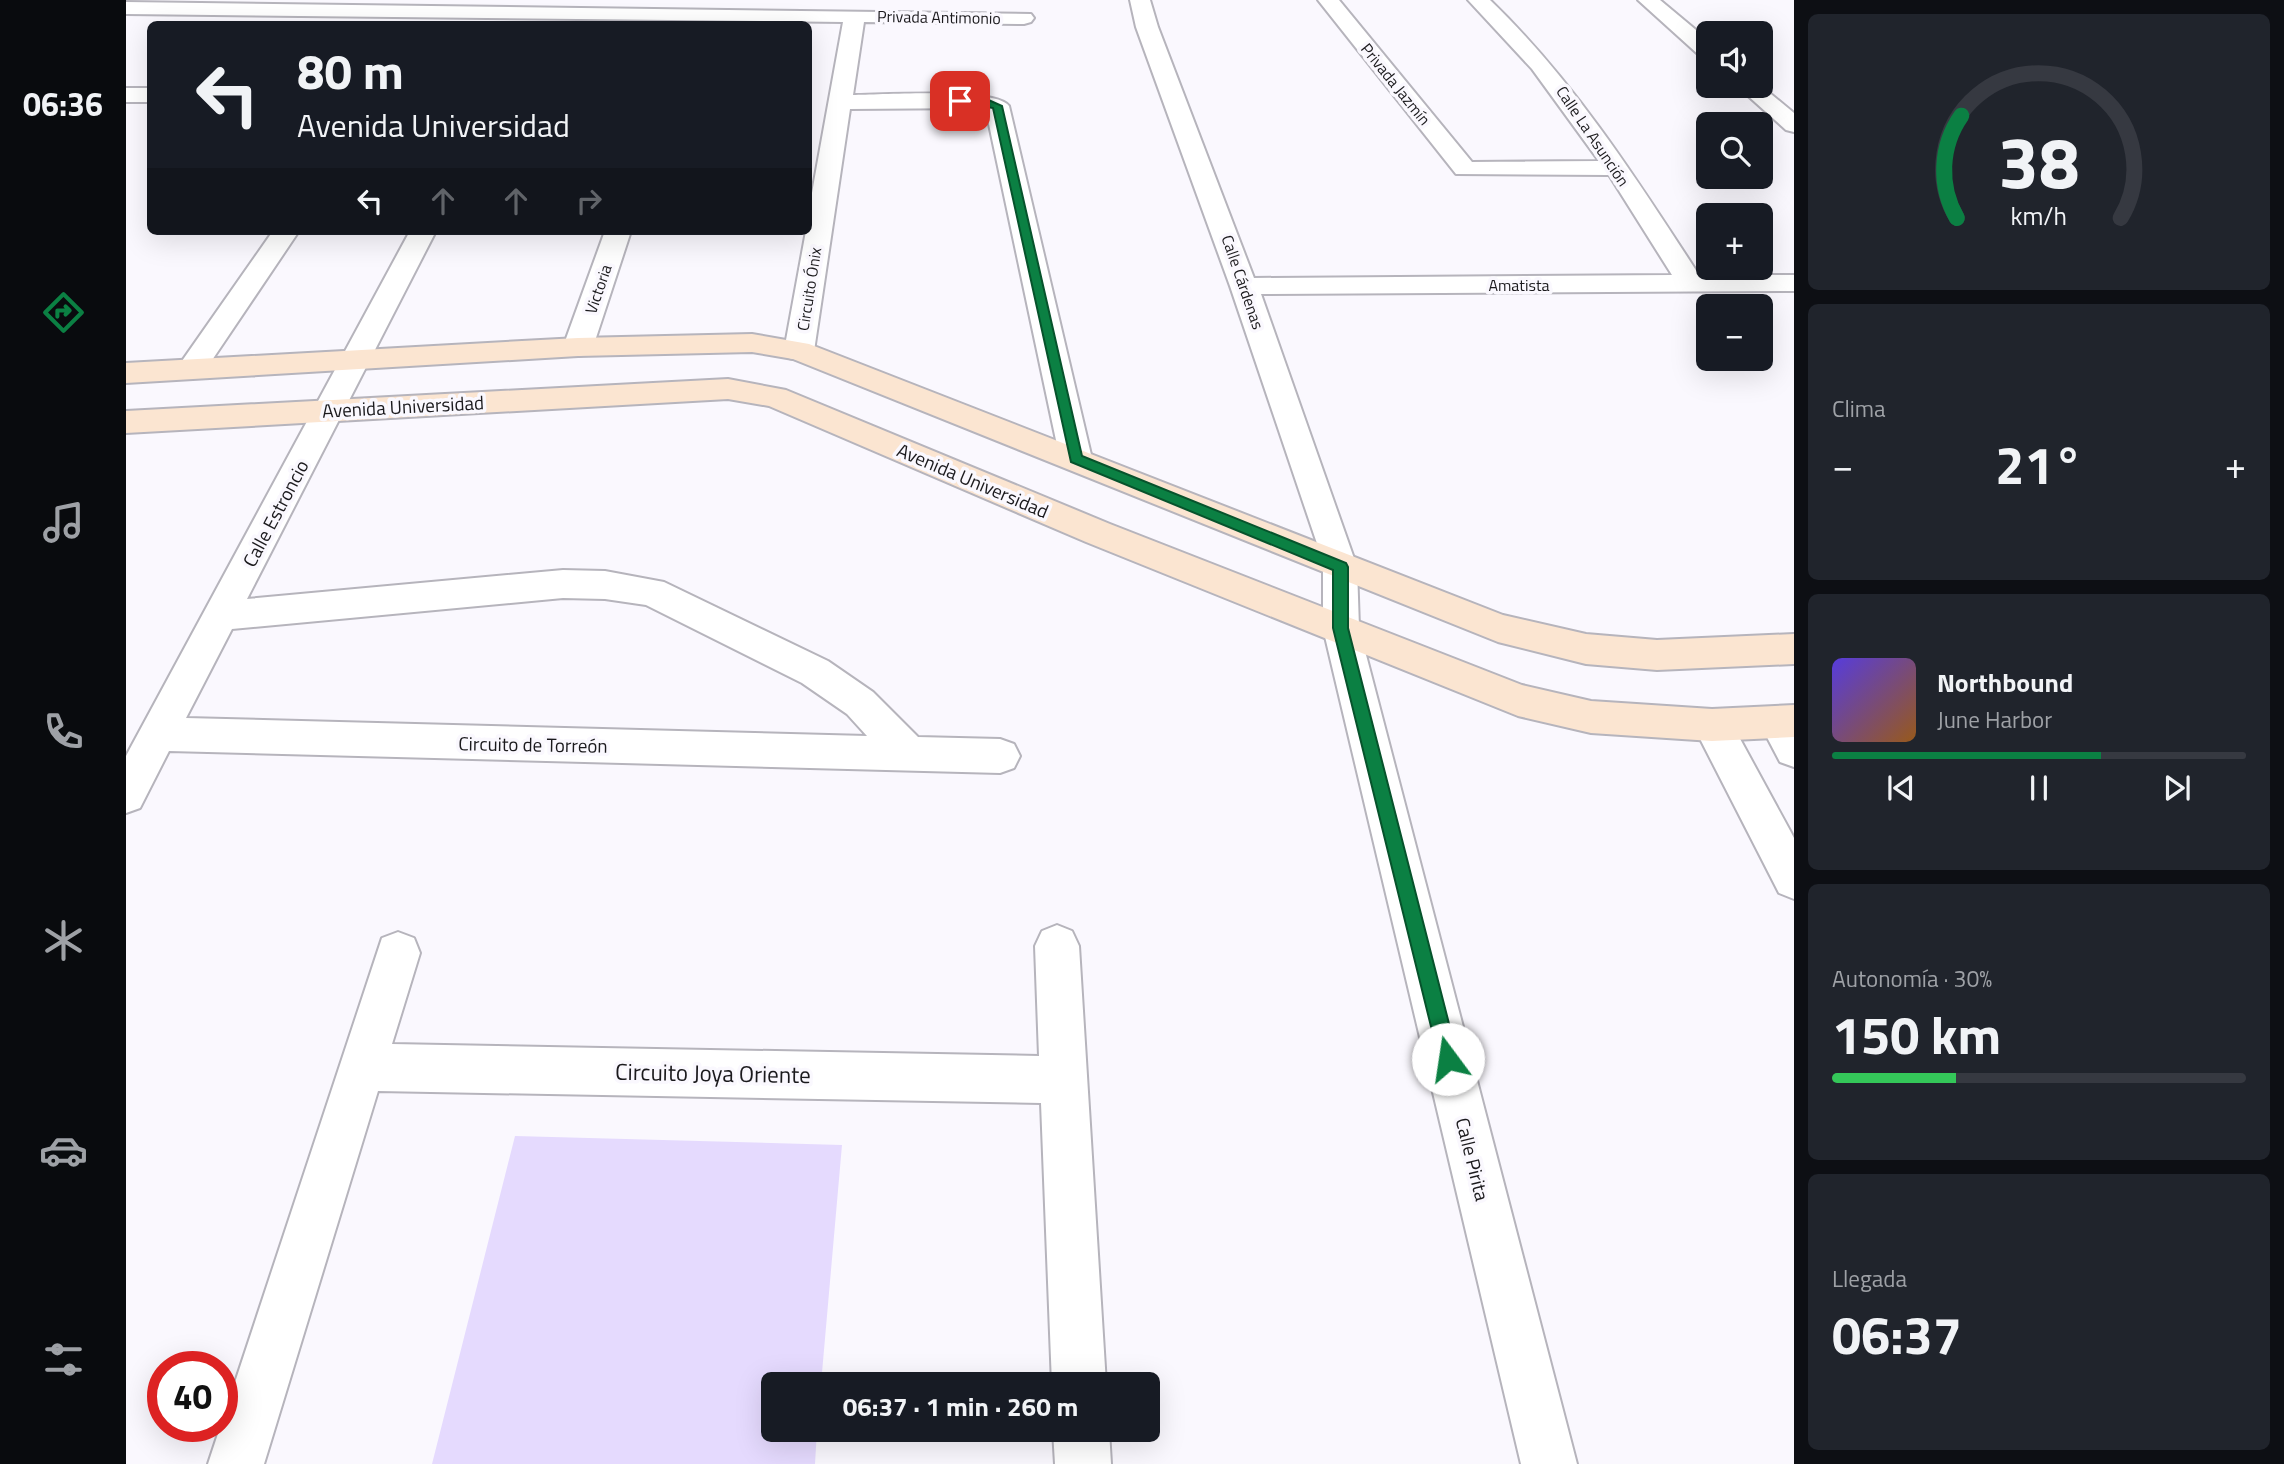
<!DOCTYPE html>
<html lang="es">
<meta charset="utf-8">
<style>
:root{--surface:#171b24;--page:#20242c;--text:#f1f3f6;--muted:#9ea1a6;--line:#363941;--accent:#0b8043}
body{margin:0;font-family:"Titillium Web",sans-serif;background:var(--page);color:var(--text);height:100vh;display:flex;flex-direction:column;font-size:26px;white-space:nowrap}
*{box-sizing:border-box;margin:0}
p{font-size:23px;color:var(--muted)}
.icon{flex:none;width:38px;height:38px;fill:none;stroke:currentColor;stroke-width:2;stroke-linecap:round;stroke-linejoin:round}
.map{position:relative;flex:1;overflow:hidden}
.sheet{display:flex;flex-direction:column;gap:14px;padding:14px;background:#0d0f14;width:490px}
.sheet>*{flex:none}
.banner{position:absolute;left:21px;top:21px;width:665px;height:214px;border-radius:10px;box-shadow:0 7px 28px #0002;background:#171b24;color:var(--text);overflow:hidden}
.fabs{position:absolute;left:1570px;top:21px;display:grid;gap:14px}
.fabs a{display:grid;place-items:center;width:77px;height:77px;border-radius:10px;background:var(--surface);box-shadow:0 7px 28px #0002;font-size:35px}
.speed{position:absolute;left:21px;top:1351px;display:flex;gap:14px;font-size:35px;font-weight:700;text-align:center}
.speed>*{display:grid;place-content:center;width:91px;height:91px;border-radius:50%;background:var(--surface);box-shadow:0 7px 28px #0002;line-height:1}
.speed .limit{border:10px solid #d22;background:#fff;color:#111}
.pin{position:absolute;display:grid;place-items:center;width:60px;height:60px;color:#fff;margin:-30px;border-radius:14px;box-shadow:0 4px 10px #0006}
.me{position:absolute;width:77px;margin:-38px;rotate:346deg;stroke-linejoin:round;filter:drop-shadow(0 0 5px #0008)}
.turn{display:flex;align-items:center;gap:24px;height:147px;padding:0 35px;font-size:32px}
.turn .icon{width:91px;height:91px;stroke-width:2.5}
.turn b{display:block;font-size:49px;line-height:60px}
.lanes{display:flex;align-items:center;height:66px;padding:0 35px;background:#0003;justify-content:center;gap:35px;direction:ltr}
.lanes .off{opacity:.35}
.big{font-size:52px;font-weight:700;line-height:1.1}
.sheet .tile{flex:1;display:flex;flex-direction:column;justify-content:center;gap:10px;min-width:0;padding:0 24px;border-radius:10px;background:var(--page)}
.sheet .dial{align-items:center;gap:0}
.dial svg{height:182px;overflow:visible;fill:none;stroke:var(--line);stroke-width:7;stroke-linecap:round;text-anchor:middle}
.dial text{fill:var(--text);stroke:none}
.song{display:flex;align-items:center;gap:21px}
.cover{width:84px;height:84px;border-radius:10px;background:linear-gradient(135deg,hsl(250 70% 55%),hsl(30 70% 35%))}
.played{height:7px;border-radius:4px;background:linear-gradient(90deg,var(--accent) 65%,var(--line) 65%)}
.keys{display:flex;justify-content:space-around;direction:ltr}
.heat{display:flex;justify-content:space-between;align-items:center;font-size:38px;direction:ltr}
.charge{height:10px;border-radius:5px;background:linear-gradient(90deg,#34c759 30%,var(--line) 0)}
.trip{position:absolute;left:635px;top:1372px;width:399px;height:70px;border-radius:10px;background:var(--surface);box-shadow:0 7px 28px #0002;font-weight:700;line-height:70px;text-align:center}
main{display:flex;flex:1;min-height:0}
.dock{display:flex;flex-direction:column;width:126px;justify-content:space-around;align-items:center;background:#090b0e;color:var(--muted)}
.dock .icon{width:49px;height:49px}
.dock .selected{color:var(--accent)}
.dock b{font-size:32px;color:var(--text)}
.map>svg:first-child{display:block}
</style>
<main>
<nav class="dock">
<b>06:36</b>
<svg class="icon selected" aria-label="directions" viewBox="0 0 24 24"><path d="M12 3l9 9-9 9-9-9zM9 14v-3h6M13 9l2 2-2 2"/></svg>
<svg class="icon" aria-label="music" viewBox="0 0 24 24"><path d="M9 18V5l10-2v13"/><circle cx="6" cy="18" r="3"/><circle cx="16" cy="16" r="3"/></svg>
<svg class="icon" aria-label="phone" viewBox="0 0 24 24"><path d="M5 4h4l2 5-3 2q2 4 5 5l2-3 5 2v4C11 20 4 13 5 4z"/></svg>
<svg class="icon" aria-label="climate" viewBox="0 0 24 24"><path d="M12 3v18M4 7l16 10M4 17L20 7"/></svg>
<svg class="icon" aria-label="car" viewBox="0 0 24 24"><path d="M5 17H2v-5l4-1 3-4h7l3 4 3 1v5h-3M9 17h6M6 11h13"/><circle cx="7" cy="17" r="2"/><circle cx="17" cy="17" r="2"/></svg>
<svg class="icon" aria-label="filters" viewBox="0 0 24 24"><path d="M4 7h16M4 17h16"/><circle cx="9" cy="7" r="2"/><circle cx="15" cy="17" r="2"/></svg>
</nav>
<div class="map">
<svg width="1668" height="1464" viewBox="0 0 1668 1464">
<rect width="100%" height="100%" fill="#faf8fe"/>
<path fill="#e5dafe" d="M389,1136L716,1145L695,1384H648V1430H691L689,1464H306Z"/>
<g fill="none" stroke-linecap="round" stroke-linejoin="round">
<defs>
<path id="minor" d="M1004,0H1024L1032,27L1128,278L1546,275L1483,175L1330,174L1192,0H1213L1346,162L1473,161L1406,69L1342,0H1364C1448,81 1510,178 1573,275H1668V291L1135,294L1231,567L1226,576L1214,580L1202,576L1104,286L1010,27Z
M1512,0H1534L1582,40V58L1574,56Z
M0,2L905,14L908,18L905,22L898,24L738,22L727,95C754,95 869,87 883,106L966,459L961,467L950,470L939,467L934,459L860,110L855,108L724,109L688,351L683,358L673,360L663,358L658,351L680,231H682V215L717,22L0,14Z
M1634,85L1668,113V132L1660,130L1611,86Z
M0,88H24V102H0Z
M147,231H173L76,375L66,378L56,375L51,368L56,361Z
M284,231H310L121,599L437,570L479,571L538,582L702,661L747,692L792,737L874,739L888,744L894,756L888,768L874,773L43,751L14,808L0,813V756ZM437,598L479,599L520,605L676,683L721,714L741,736L60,718L106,629Z
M479,231H505L467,347L462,354L452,356L442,354L437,347Z
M1652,706L1666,710L1668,715V767L1654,762L1633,722L1638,710Z
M1586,709L1600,713L1668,838V899L1653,893L1567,725L1572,713Z
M931,925L946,931L953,946L980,1384H926L915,1103L252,1091L138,1464H82L256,938L272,932L288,938L294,953L266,1044L913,1056L909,946L916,931Z
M927,1430H983L985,1464H929Z"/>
<path id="tertiary" d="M1214,554L1226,558L1231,567L1233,628L1451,1464H1395L1197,628V567L1202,558Z"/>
<path id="secondary" d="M626,334L683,344L1377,615L1460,634L1531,640L1668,634V664L1531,670L1460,664L1372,642L667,359L626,352L452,356L0,383V363L452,338Z
M602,379L660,390L984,524L1396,685L1465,701L1586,709L1668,705V737L1586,741L1465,733L1392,716L960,542L643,406L602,399L0,433V411Z"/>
</defs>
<use href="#minor" stroke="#b6b4bc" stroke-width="4"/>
<use href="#tertiary" stroke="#b6b4bc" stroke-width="4"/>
<use href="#secondary" stroke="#b6b4bc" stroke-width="4"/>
<use href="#minor" fill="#fff" fill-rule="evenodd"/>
<use href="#tertiary" fill="#fff" fill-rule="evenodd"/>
<use href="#secondary" fill="#fbe5d1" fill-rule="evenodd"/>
</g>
<path fill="#0b8043" stroke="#07532c" stroke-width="2" d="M858,98L876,106L956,456L1220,563L1222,567V628L1332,1059L1329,1066L1322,1069L1316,1066L1313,1059L1207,628V570L945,462L867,108L829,101Z"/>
<g text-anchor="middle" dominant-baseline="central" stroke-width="7" stroke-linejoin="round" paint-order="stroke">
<g font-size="16" fill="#1b1a1d" stroke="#faf8fe">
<text transform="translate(813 17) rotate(1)">Privada Antimonio</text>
<text transform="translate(1270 84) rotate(51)">Privada Jazmín</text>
<text transform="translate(1467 136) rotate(56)">Calle La Asunción</text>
<text transform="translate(1117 282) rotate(71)">Calle Cárdenas</text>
<text x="1393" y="285">Amatista</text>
<text transform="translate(472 289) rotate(-71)">Victoria</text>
<text transform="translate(683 289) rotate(-81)">Circuito Ónix</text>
</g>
<g font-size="19" fill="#1b1a1d" stroke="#faf8fe">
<text transform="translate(277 406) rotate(-3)">Avenida Universidad</text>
<text transform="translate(847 480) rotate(23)">Avenida Universidad</text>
<text transform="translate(149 513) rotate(-62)">Calle Estroncio</text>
<text transform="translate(407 744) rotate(1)">Circuito de Torreón</text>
<text transform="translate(1347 1159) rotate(76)">Calle Pirita</text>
</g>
<g font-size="23" fill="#1b1a1d" stroke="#faf8fe">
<text transform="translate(587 1073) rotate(1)">Circuito Joya Oriente</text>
</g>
</g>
</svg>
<div class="fabs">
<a><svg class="icon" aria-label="sound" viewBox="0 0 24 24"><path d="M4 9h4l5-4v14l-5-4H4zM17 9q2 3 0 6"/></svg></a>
<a><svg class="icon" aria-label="search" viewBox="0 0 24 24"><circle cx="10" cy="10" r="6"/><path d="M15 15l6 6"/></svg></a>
<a>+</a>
<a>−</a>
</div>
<div class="speed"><div class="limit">40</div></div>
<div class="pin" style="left:834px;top:101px;background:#d93025"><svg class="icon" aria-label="arrive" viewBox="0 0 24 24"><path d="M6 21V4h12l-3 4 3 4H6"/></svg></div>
<svg class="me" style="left:1322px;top:1059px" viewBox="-20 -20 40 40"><circle r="19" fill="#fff"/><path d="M0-13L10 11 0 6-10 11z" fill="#0b8043"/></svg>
<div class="trip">06:37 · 1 min · 260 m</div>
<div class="banner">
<div class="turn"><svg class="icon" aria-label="left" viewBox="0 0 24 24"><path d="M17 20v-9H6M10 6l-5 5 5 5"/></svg><div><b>80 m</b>Avenida Universidad</div></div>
<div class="lanes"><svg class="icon" aria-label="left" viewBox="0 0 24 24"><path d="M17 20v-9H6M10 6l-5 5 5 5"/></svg><svg class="icon off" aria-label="ahead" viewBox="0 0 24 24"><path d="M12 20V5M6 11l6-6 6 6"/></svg><svg class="icon off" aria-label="ahead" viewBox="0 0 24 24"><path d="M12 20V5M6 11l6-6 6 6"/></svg><svg class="icon off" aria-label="right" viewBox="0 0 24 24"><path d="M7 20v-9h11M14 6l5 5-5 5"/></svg></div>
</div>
</div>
<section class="sheet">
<div class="tile dial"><svg viewBox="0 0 100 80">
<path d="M14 69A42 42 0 1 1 86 69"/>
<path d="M14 69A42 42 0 0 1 16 24" stroke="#0b8043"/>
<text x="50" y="56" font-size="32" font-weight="700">38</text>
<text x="50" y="72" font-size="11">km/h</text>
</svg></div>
<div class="tile"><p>Clima</p>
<div class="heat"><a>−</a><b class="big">21°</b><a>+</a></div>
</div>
<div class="tile">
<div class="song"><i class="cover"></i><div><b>Northbound</b><p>June Harbor</p></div></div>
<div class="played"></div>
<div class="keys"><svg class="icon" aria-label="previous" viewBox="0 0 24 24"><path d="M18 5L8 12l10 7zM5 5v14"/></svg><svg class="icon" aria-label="pause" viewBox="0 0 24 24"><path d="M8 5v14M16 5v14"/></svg><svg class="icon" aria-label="next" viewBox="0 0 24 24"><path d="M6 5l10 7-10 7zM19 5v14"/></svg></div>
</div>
<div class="tile"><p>Autonomía · 30%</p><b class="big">150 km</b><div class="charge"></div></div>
<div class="tile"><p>Llegada</p><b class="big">06:37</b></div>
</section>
</main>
